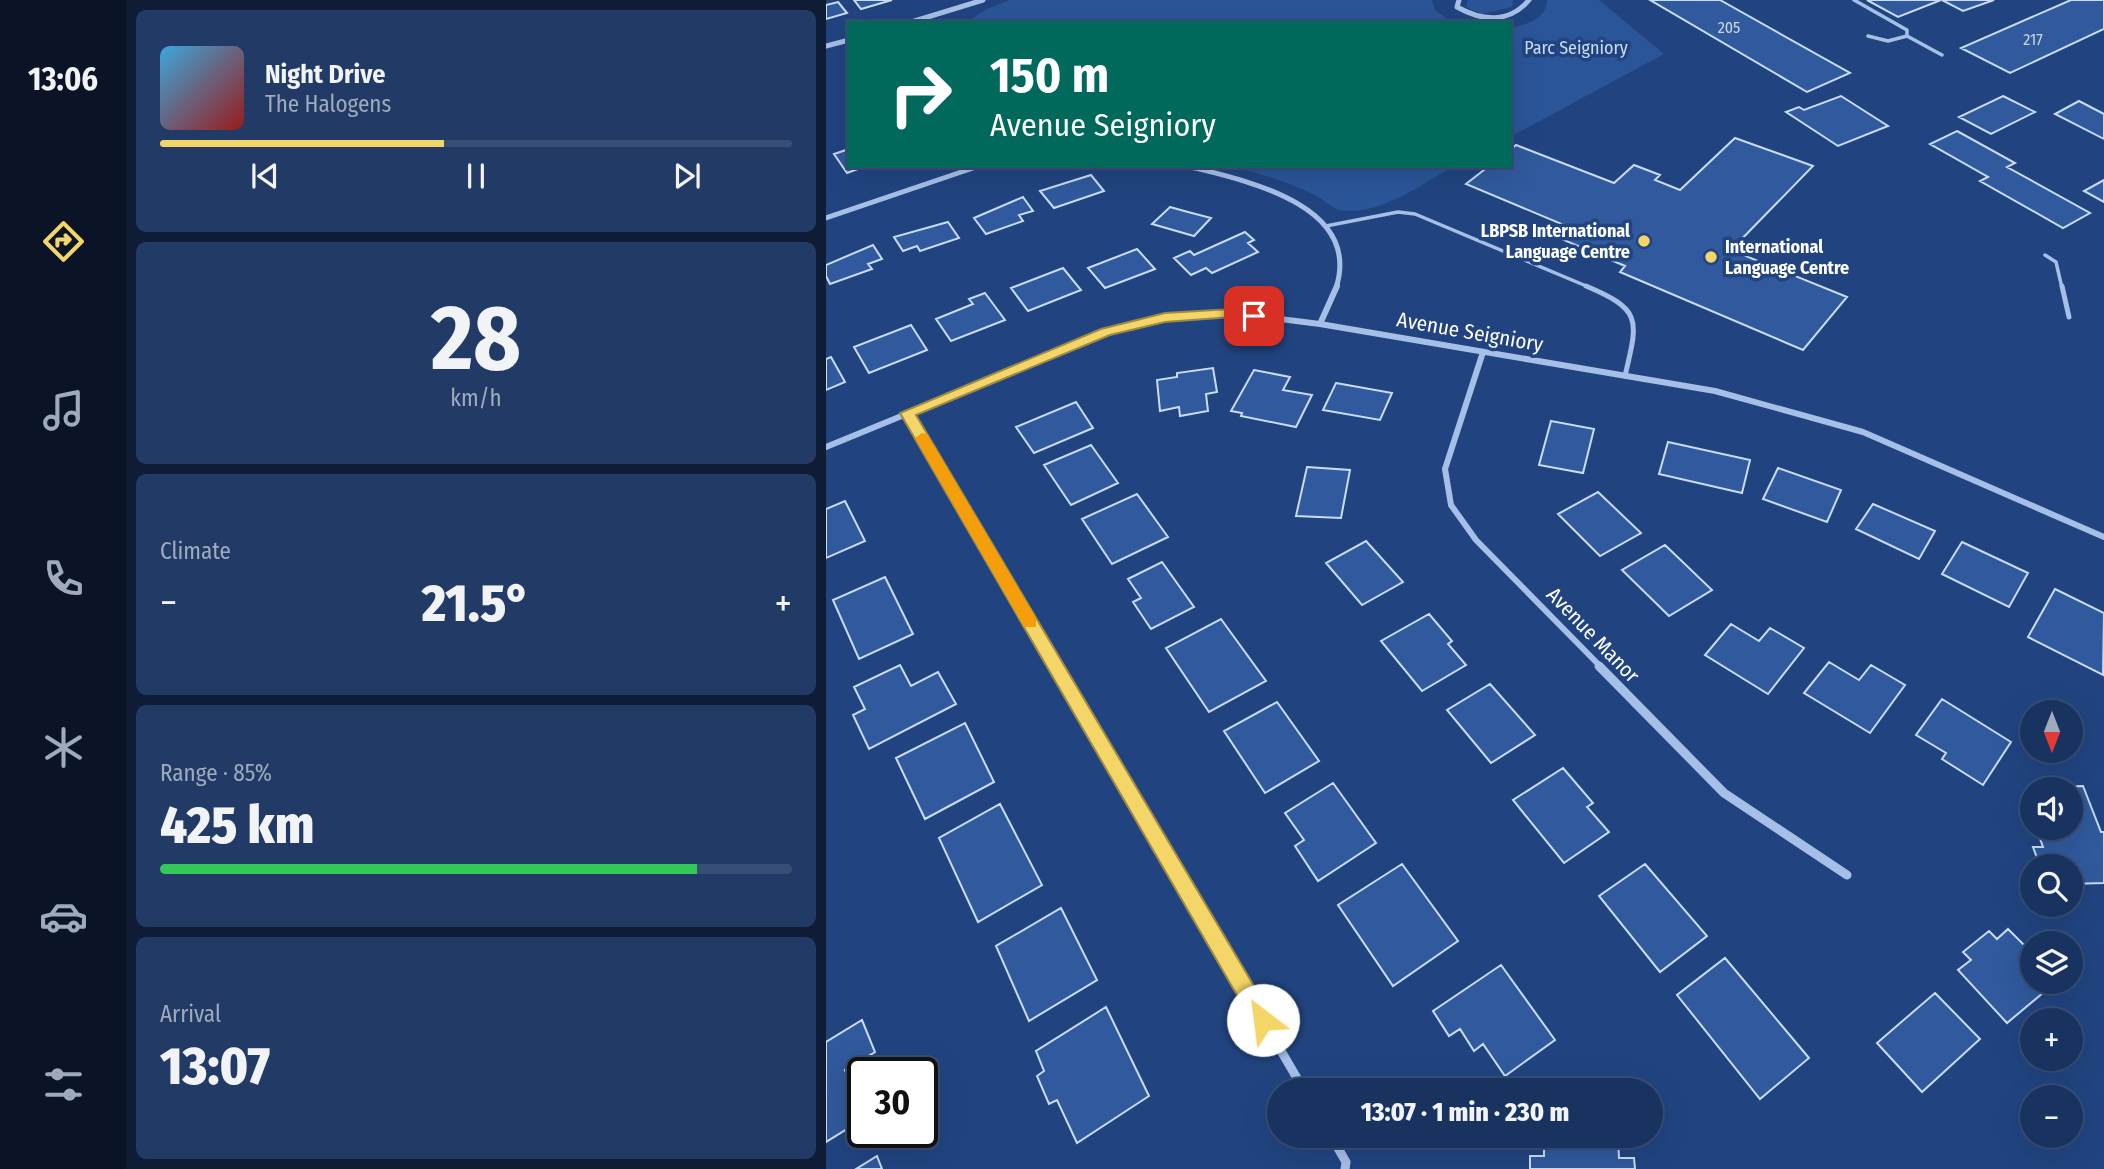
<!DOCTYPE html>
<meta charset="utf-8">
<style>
:root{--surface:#193360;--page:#223b66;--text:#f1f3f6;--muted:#9faabd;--line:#374e75;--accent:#f4d567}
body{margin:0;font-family:"Fira Sans Condensed",sans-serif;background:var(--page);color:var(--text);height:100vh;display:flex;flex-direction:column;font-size:26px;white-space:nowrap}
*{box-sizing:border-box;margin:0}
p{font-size:23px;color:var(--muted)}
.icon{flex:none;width:38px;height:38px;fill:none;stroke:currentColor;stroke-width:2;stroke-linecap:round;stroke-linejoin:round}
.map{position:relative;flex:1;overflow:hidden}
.side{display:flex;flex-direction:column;gap:10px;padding:10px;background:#0e1c35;width:700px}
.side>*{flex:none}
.guide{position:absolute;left:21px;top:21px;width:665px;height:147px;border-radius:0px;box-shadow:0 7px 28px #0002,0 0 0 2px var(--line);background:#00695c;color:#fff;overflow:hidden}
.needle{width:46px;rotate:180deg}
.tools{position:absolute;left:1194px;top:700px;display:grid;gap:14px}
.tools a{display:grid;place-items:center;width:63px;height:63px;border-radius:50%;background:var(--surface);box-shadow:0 7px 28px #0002,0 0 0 2px var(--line);font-size:35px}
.speed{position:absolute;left:21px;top:1057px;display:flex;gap:14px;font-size:35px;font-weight:700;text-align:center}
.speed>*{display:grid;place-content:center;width:91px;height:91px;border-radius:50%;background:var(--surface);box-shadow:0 7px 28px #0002,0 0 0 2px var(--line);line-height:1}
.speed .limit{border:4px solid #111;border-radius:10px;background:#fff;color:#111}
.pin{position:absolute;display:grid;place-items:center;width:60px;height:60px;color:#fff;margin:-30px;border-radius:14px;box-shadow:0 4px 10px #0006}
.me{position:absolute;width:77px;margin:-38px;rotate:330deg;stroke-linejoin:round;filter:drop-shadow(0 0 5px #0008)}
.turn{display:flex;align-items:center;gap:24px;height:147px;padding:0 28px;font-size:32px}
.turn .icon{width:91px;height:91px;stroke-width:2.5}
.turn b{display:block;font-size:49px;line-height:60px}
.big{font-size:52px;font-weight:800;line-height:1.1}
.side .widget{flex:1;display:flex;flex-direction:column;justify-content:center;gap:10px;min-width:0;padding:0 24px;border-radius:10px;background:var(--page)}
.side .dial{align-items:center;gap:0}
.dial b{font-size:91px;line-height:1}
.song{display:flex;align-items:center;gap:21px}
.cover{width:84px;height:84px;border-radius:10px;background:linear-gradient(135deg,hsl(200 70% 55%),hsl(0 70% 35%))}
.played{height:7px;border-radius:4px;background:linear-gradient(90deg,var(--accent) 45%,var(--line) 45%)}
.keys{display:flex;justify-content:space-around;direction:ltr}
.heat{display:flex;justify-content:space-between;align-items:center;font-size:38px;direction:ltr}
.charge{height:10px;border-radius:5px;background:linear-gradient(90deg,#34c759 85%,var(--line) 0)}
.trip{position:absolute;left:441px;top:1078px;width:396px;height:70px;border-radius:35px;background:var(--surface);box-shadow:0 7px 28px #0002,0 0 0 2px var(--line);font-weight:800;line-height:70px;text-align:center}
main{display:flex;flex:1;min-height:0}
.menu{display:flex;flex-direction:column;width:126px;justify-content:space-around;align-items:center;background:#0a1426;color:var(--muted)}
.menu .icon{width:49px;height:49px}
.menu .active{color:var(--accent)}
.menu b{font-size:32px;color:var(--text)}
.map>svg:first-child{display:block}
</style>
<main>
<nav class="menu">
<b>13:06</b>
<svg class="icon active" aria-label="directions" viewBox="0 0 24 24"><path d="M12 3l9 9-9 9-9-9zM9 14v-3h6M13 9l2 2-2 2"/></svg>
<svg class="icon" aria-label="music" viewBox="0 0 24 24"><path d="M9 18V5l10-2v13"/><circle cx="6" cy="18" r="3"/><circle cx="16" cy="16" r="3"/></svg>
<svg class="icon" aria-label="phone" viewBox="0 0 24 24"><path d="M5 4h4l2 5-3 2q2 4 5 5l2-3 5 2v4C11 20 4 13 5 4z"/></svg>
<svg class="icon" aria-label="climate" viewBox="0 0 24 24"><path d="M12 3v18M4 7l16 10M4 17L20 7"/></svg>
<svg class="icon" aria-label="car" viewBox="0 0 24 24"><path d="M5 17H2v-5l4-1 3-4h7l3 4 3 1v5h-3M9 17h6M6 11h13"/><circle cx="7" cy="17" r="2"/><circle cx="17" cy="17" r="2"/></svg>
<svg class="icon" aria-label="filters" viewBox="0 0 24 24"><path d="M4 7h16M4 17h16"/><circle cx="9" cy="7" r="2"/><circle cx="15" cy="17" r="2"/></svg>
</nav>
<section class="side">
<div class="widget">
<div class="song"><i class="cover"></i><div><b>Night Drive</b><p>The Halogens</p></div></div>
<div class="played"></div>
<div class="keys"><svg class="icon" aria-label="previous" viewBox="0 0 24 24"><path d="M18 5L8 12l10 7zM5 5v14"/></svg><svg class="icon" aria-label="pause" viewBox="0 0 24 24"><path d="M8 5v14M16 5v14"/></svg><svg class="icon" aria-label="next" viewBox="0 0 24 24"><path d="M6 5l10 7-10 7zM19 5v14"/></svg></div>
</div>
<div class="widget dial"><b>28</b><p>km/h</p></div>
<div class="widget"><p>Climate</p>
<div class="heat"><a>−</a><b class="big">21.5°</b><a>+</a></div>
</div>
<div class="widget"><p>Range · 85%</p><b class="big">425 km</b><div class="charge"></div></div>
<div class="widget"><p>Arrival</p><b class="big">13:07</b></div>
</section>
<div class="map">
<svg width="1278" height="1169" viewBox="0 0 1278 1169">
<rect width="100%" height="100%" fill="#214480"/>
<path fill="#2a5598" d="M184,0H606L609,10L627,23H139L161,9Z
M642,0H687L686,7L656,14L640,7Z
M721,0H773L838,54L684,137V28C701,25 721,18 721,0Z
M405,166H629C597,183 553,217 514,210C505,208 496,198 487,194C460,182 433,173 405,166Z"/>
<path fill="#305a9d" stroke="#c9dbf6" stroke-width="2" d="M28,0H66L35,9Z
M824,0H894L1024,73L981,92Z
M1041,0H1115L1072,17Z
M1116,0H1168L1137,11Z
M1245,0H1278V29L1184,73L1135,48Z
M12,2L21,13L0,19V5Z
M1015,96L1062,126L1012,146L960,112L973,107L978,110Z
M1177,96L1209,112L1165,134L1133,117Z
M1253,101L1278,114V139L1229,114Z
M1131,131L1189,163L1181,167L1264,213L1237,228L1154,181L1162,177L1104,144Z
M909,138L987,166L905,250L1021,297L977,350L794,272L799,266L726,235L738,225L640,184L663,166H684V150L690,145L788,183L808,165L834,175L829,180L854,190Z
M23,149V166H40L21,173L8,154Z
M265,175L278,191L228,208L214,191Z
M1278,180V202L1258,191Z
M197,197L207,211L193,215L197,221L160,234L148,218Z
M344,207L362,212L385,218L368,236L326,224Z
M122,222L133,238L94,251L91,246L77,251L68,237Z
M419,232L428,240L422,243L432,252L386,273L380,268L365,275L348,258L364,251L368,255Z
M47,245L56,259L42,264L46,269L4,284L0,276V265Z
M311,249L329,269L279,288L262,268Z
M237,268L255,290L202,311L185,288Z
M159,293L179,320L125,341L110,319L147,304L143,299Z
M85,325L101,350L43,373L28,347Z
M5,357L19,382L0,390V359Z
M387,368L391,392L380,394L382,411L354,416L353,407L334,411L331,380L351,377V373Z
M428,370L464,377L457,390L486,395L470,427L415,416L416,413L405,411Z
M510,383L566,393L554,420L497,410Z
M250,402L267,428L208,453L190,427Z
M725,421L768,429L757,473L713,465Z
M842,442L924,460L916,493L833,474Z
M265,445L292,483L245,505L218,465Z
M481,467L524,470L515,518L470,516Z
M952,468L1015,490L1001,522L937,499Z
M772,492L815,533L774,556L732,514Z
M311,494L342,537L286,564L256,519Z
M19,501L39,541L0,558V509Z
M1047,504L1109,531L1093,559L1030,529Z
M540,541L577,582L536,605L500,563Z
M1136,542L1202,573L1183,607L1116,574Z
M839,545L886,590L843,616L796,570Z
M336,562L368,607L325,629L307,602L315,598L302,579Z
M59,577L87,634L33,659L7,600Z
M1229,589L1278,613L1277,675L1202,637Z
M603,614L626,641L622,644L640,665L596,691L555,641Z
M395,619L440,681L383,712L340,648Z
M905,624L933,641L944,628L978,648L942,694L879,655Z
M1003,662L1033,680L1045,665L1079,685L1044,733L978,693Z
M74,665L85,686L112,672L130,704L43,749L27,715L39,709L28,687Z
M664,684L709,735L665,763L621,710Z
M1116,699L1185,742L1157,785L1116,759L1120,753L1090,735Z
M451,702L493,761L439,793L398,731Z
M139,723L168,782L99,819L70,758Z
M737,768L767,803L761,807L783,832L738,863L687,800Z
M507,783L550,843L492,881L469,846L478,840L459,813Z
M1257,786L1275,832H1278V883L1244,884V866H1214L1207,847H1217L1210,828H1244V789H1206V794L1203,788Z
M174,804L216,885L152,922L113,838Z
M576,864L632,941L567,986L512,905Z
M819,864L881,936L834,972L773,896Z
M235,908L271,980L203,1021L170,946Z
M1182,929L1206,953V982H1230L1181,1023L1132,970L1145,960L1137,952L1163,931L1171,939Z
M899,958L983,1058L934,1099L851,995Z
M675,965L729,1040L679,1076L657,1044L648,1051L634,1029L623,1036L607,1011Z
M1109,993L1154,1039L1096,1092L1051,1043Z
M280,1007L323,1096L251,1143L231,1100L223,1104L211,1076L218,1071L210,1051Z
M36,1020L49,1052L19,1070L37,1119L0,1142V1042Z
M718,1136H792L793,1158H808L809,1169H704V1156H718Z
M51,1156L56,1169H30Z"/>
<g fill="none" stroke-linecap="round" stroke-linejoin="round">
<path stroke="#a6bfe7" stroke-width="3.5" d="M1028,0L1081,30V36L1062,41L1042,36
M1081,36L1116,55
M500,226L572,212L589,214L765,288
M1219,255L1230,262L1236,288"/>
<path stroke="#a6bfe7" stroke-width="5" d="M760,286C817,310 812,320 799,376
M1236,286L1243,317"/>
<path stroke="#a6bfe7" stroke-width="5" d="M633,0L631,7C656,21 683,24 703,0
M82,23L157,0
M0,46L23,40
M361,166C417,180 537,204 510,288
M0,218L153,166"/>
<path stroke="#a6bfe7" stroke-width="6" d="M494,324L511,286
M657,352L619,469L625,505L650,540L775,667
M81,413L230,667
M0,447L280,332L339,318L406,313L494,324L889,391L1037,432L1278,537"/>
<path stroke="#a6bfe7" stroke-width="9" d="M229,666L478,1090
M773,666L898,793L1021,875
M505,1136L520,1162L519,1169"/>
</g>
<path fill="#f4d567" stroke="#9f8a43" stroke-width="2" d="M406,309L428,312L435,316L428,320L406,317L339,322L284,335L90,415L444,1013L447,1020L444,1028L437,1031L430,1028L74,413L275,329L339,313Z"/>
<path fill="#f59e0b" d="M96,433L101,434L210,618V627H198L89,438Z"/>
<g fill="#f4d567" stroke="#214480" stroke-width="2.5">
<circle cx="818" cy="241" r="7"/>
<circle cx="885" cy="257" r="7"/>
</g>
<g text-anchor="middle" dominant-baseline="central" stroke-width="7" stroke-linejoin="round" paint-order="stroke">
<g font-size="16" fill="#cbd6e6">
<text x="903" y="27">205</text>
<text x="1207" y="39">217</text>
</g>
<g font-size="18" fill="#c9dbf6" stroke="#214480">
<text x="750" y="48">Parc Seigniory</text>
</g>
<g font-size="18" font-weight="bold" fill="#fff" stroke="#214480" text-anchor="end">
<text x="804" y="231">LBPSB International<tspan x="804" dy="21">Language Centre</tspan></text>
<text x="899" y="247" text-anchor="start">International<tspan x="899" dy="21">Language Centre</tspan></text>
</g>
<g font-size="21" fill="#fff" stroke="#214480">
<text transform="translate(644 332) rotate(10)">Avenue Seigniory</text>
<text transform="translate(767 635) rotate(46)">Avenue Manor</text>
</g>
</g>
</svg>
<div class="tools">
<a><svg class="needle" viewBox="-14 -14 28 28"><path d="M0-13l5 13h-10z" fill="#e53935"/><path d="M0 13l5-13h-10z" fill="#9faabd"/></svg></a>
<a><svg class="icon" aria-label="sound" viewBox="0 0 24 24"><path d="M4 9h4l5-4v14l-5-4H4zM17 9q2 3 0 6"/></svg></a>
<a><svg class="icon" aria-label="search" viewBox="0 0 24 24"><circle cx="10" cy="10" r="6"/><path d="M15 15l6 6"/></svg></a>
<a><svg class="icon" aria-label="layers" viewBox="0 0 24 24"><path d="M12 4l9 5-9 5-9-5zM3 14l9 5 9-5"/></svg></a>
<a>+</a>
<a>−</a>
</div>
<div class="speed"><div class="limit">30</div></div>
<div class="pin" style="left:428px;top:316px;background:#d93025"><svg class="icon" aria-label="arrive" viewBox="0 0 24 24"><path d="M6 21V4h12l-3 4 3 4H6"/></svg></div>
<svg class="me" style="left:437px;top:1020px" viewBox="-20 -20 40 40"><circle r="19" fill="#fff"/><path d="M0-13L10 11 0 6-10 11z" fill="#f4d567"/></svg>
<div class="trip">13:07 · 1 min · 230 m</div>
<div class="guide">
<div class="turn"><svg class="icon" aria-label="right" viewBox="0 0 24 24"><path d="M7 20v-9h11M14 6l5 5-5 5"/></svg><div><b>150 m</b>Avenue Seigniory</div></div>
</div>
</div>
</main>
